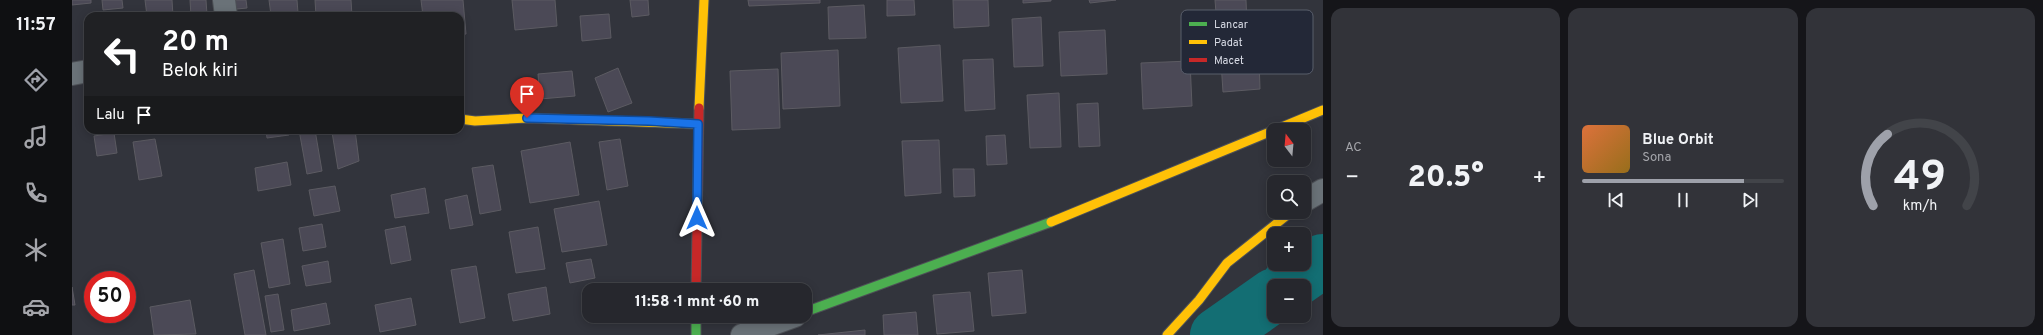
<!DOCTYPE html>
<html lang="id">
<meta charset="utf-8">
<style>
:root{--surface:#26272d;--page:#323339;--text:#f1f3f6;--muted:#a4a5aa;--line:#424449;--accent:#9ea1aa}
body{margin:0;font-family:Overpass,sans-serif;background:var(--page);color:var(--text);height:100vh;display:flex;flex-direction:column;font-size:15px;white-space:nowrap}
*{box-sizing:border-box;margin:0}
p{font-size:13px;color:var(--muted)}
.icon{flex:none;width:22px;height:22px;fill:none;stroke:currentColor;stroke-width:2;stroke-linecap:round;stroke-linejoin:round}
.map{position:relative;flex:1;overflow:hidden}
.panel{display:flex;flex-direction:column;gap:8px;padding:8px;background:#151519;width:720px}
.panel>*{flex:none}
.banner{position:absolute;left:12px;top:12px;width:380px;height:122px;border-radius:12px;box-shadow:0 2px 10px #0003,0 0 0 1px var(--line);background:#202124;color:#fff;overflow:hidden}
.needle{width:26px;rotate:344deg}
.buttons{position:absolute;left:1195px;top:123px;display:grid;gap:8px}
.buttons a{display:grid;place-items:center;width:44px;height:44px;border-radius:8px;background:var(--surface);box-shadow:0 2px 10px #0003,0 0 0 1px var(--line);font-size:20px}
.speed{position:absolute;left:12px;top:271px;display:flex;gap:8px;font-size:20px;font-weight:700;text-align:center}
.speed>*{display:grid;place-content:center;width:52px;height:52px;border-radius:50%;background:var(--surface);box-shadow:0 2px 10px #0003,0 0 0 1px var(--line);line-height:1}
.speed .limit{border:6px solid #d22;background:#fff;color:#111}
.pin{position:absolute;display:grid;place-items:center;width:34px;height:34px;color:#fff;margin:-41px -17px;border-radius:50% 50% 50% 0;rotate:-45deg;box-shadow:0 0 4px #0007}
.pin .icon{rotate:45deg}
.me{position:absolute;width:44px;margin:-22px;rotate:0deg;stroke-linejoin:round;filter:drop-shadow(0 0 3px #0008)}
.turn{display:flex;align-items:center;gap:14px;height:84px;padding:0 12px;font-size:18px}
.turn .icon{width:52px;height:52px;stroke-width:2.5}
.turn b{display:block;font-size:28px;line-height:34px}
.then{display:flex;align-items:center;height:38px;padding:0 12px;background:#0003;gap:8px;font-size:15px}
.big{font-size:30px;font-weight:800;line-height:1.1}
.panel .card{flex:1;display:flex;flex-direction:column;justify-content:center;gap:6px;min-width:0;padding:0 14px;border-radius:12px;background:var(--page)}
.panel .dial{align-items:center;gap:0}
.dial svg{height:104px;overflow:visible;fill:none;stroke:var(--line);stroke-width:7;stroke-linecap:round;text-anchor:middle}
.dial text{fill:var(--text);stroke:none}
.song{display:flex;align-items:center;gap:12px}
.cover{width:48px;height:48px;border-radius:6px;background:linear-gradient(135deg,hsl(20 70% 55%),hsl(40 70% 35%))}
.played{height:4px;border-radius:2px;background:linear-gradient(90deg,var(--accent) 80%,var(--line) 80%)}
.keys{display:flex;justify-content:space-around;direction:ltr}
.heat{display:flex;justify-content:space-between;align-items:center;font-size:22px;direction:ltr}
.panel .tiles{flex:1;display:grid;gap:8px;grid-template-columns:repeat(3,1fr)}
.trip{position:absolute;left:510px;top:283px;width:230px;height:40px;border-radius:12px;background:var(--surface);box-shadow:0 2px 10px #0003,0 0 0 1px var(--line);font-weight:800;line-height:40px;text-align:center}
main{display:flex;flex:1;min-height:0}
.menu{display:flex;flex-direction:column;width:72px;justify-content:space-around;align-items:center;background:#0f1012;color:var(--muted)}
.menu .icon{width:28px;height:28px}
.menu .on{color:var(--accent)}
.menu b{font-size:18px;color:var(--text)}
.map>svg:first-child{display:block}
</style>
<main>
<nav class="menu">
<b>11:57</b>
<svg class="icon on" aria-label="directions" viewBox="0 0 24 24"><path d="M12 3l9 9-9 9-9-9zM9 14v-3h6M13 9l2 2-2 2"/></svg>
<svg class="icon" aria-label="music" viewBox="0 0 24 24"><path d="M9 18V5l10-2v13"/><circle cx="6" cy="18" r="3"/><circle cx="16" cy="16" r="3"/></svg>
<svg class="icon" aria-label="phone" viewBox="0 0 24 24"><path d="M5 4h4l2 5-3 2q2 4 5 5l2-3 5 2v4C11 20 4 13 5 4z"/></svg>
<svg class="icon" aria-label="climate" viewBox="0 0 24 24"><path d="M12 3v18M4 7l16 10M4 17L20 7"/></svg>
<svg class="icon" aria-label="car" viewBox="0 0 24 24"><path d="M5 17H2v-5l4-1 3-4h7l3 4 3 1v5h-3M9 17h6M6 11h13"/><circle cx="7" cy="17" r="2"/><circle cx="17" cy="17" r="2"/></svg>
</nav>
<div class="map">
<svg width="1251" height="335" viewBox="0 0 1251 335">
<rect width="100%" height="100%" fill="#32343c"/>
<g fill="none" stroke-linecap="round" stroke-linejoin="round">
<path stroke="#136e73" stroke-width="54" d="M1215,286L1251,261
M1145,335L1202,295"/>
</g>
<path fill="#4b4956" stroke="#5c5b62" d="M0,0H19V3L0,5Z
M30,0H50L51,8L31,10Z
M73,0H100L101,16H75Z
M118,0H134L135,15L119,16Z
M155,0H174L175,8L155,10Z
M197,0H225L226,13L199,15Z
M243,0H279L280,16H244Z
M349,0H391L394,34L388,35V16H351Z
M440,0H483L485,26L443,30Z
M558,0H576L577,15L560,17Z
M676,0H748V3L677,6Z
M815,0H842L843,15L815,16Z
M881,0H916L917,26L882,28Z
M951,0H979V1L951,3Z
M1017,0H1044L1018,3Z
M1143,0H1174L1175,24L1145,25Z
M792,5L794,38L757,39L756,7Z
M537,14L539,38L510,41L508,16Z
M969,17L971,66L942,67L940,19Z
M1033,30L1035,74L989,76L987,32Z
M868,45L871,101L829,103L826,48Z
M766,50L768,106L711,109L709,53Z
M921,59L923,109L893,111L891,60Z
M1187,60L1188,89L1151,92L1149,62Z
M1118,61L1120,106L1071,109L1069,63Z
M546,68L560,103L536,112L523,78Z
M706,69L708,128L660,130L658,71Z
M500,71L503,96L468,99L466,74Z
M987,93L989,147L958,148L955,95Z
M1026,103L1028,146L1007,147L1005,104Z
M136,130H145L146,133L137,134Z
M163,130H175V132L164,134Z
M194,130H216L217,135L195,138Z
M227,130H243L250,171L235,174Z
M265,130H283L287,161L266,169L260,132Z
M42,133L45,153L25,156L22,136Z
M933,135L935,164L915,165L914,136Z
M83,139L90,176L67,180L61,142Z
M548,139L556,186L535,190L527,142Z
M867,140L869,193L833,196L830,141Z
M498,142L507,195L458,203L449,151Z
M215,162L219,185L186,191L183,168Z
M421,165L429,210L408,214L400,168Z
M881,169H902L903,196L882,197Z
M263,186L268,211L242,216L237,190Z
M353,188L357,213L323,218L319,195Z
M395,195L401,225L378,229L373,200Z
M527,201L535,245L490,252L482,209Z
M250,224L254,247L231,251L227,228Z
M333,226L339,260L319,264L313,230Z
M466,227L473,269L444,273L437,232Z
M211,239L218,284L197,288L189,243Z
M519,259L523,278L498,283L494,263Z
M256,261L259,282L234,286L230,266Z
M404,266L413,318L388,323L379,270Z
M182,270L194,335H173L162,274Z
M950,270L954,313L920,316L916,273Z
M0,287L3,305H0Z
M474,287L478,314L441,321L436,294Z
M898,292L902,331L865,334L861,295Z
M517,293V316L542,317L516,322L511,294Z
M206,294L212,330L199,332L193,296Z
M339,298L344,325L308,332L303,305Z
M118,300L124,334L82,335L78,307Z
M254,303L258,324L222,331L219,310Z
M844,312L846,335H812L811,315Z
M793,330V335H746Z"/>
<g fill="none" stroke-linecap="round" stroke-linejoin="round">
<defs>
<path id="street" d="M152,0L154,16
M0,74L16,71
M1232,201L1251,190
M670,335L723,316"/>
<path id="fast" d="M733,312L979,222
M624,316V335"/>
<path id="slow" d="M627,108L632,0
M388,119L403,121L455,118L626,124
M979,222L1251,110
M1095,335L1127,300L1155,263L1219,212"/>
<path id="jam" d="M624,290L627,108"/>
</defs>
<use href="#street" stroke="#4d5056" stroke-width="24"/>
<use href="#fast" stroke="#4d5056" stroke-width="11"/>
<use href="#slow" stroke="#4d5056" stroke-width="11"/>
<use href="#jam" stroke="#4d5056" stroke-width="11"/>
<use href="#street" stroke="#6a7278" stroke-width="22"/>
<use href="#fast" stroke="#4caf50" stroke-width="9"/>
<use href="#slow" stroke="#ffc107" stroke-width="9"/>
<use href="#jam" stroke="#c62828" stroke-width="9"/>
</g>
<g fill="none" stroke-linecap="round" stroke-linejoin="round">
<defs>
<path id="route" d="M455,118L577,121L626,124L625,218"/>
</defs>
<use href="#route" stroke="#114b97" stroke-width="10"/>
<use href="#route" stroke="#1a73e8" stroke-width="7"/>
</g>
<rect x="1109" y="10" width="132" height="64" rx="6" fill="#232837" stroke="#595e6b" stroke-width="1"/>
<rect x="1117" y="22" width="18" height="4" fill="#4caf50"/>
<rect x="1117" y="40" width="18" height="4" fill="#ffc107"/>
<rect x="1117" y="58" width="18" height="4" fill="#c62828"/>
<g font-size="11" fill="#d8dbe5">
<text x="1142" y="28">Lancar</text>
<text x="1142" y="46">Padat</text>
<text x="1142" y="64">Macet</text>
</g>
</svg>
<div class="buttons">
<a><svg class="needle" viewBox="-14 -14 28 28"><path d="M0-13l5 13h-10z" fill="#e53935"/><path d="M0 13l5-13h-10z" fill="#a4a5aa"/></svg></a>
<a><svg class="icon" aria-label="search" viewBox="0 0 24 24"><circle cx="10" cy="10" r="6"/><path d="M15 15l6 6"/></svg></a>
<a>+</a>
<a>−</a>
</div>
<div class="speed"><div class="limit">50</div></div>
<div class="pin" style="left:455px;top:118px;background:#d93025"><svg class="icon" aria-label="arrive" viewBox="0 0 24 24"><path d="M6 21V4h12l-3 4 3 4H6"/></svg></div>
<svg class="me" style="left:625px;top:218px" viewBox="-20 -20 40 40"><path d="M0-17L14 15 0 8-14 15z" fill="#1a73e8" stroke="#fff" stroke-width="4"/></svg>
<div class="trip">11:58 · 1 mnt · 60 m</div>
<div class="banner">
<div class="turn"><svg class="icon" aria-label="left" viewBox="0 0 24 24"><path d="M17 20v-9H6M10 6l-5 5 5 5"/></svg><div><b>20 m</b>Belok kiri</div></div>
<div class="then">Lalu<svg class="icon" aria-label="arrive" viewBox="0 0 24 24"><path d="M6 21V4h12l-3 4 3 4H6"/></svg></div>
</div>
</div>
<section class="panel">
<div class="tiles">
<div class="card"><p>AC</p>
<div class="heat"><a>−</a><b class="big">20.5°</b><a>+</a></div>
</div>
<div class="card">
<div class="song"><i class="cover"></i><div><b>Blue Orbit</b><p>Sona</p></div></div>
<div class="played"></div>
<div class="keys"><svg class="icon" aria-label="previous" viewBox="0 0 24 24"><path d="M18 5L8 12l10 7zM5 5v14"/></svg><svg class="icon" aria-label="pause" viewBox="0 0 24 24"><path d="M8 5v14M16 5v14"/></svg><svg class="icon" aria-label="next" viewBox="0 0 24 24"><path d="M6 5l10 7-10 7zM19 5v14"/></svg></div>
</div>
<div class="card dial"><svg viewBox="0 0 100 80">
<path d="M14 69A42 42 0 1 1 86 69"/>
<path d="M14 69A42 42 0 0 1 25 14" stroke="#9ea1aa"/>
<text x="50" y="56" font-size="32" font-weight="700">49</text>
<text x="50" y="72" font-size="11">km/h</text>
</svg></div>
</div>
</section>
</main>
